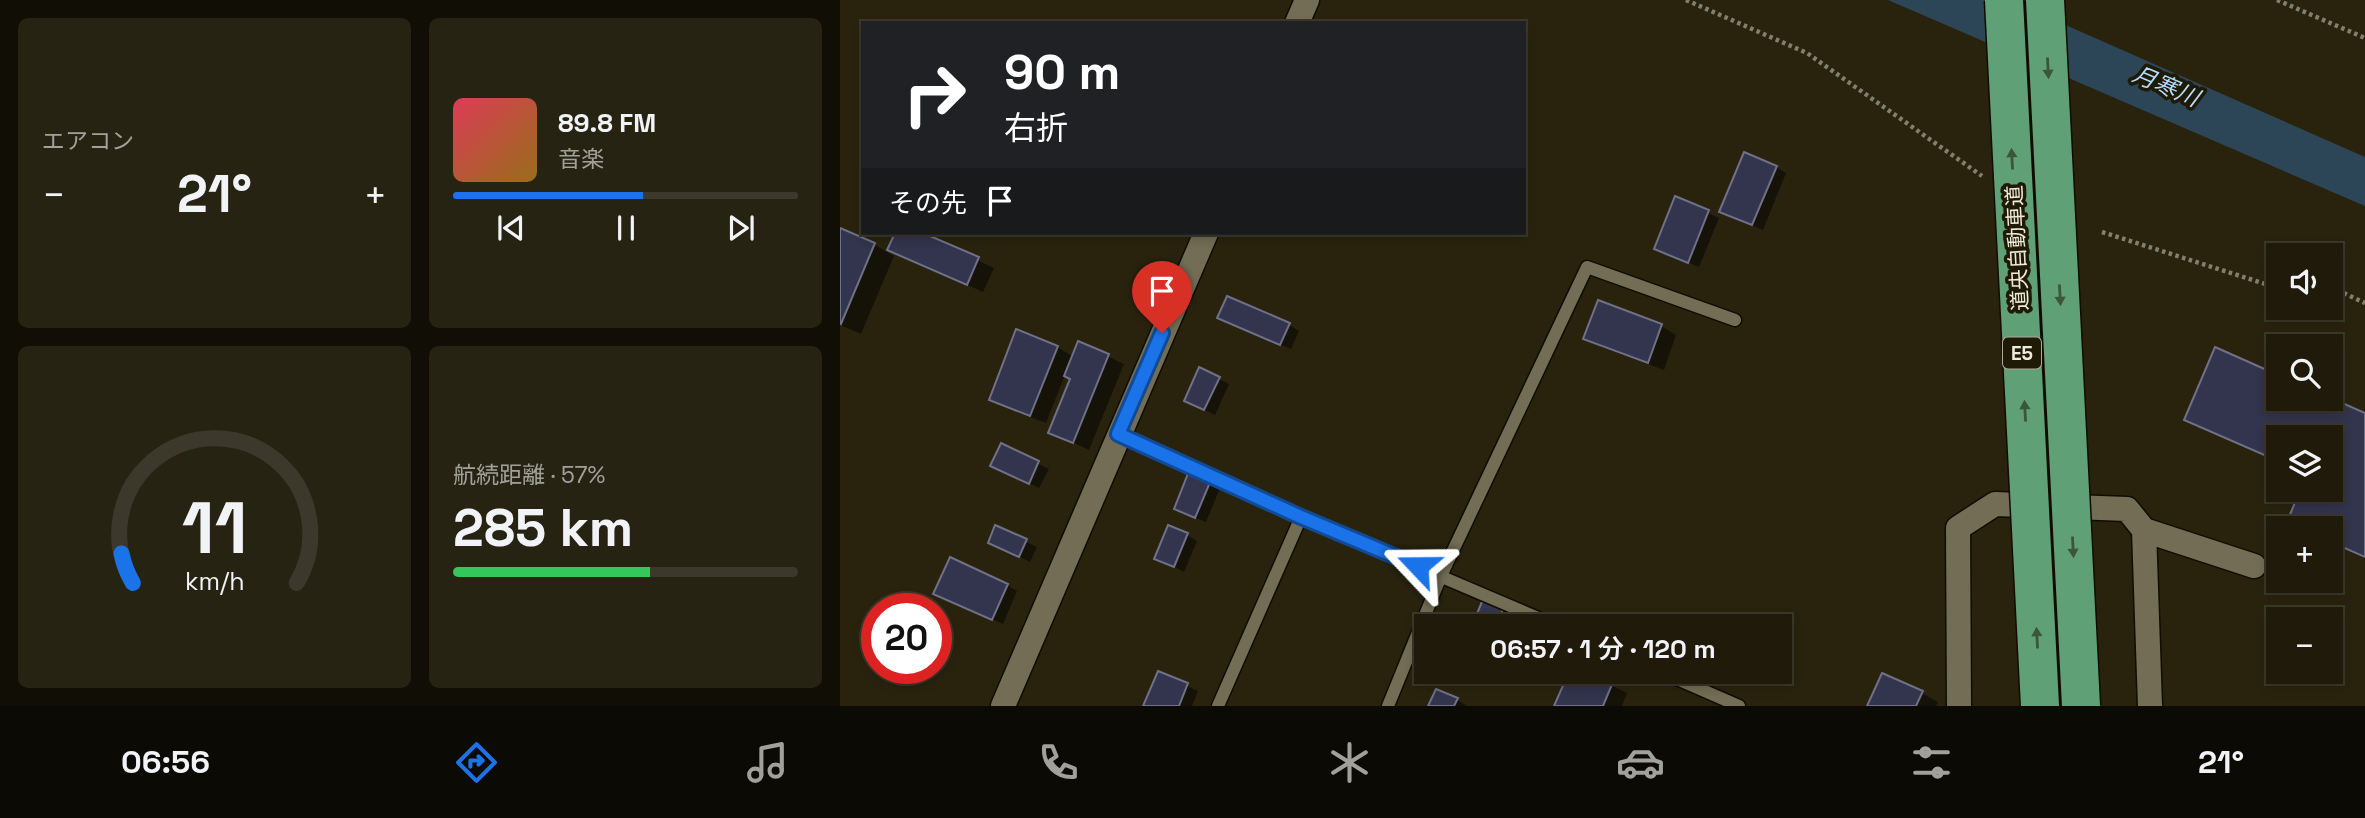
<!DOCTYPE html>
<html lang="ja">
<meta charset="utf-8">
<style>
:root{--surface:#1f1a0a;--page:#272313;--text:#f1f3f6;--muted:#a1a19c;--line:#3c382b;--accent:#1a73e8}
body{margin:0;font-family:"Space Grotesk","Noto Sans JP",sans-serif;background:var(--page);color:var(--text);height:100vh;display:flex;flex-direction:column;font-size:26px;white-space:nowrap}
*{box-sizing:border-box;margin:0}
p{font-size:23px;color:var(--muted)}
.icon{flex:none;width:38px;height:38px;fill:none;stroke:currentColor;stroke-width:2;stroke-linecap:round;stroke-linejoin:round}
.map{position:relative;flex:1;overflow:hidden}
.side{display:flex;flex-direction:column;gap:18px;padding:18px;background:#110e06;width:840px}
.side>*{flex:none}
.top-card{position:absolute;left:21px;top:21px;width:665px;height:214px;border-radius:0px;box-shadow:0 4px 10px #0003,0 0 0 2px var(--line);background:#202124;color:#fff;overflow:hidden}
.tools{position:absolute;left:1426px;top:243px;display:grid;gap:14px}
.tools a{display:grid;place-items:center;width:77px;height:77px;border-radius:0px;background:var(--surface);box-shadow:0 4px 10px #0003,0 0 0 2px var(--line);font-size:35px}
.speed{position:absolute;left:21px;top:593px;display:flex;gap:14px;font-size:35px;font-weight:700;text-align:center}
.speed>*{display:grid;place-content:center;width:91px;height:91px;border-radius:50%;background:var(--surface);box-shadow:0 4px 10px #0003,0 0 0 2px var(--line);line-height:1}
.speed .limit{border:10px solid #d22;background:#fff;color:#111}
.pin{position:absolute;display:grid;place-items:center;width:60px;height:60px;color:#fff;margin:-72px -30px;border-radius:50% 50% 50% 0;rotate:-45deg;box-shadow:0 0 7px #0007}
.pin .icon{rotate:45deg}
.me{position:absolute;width:77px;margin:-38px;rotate:293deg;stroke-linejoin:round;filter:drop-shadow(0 0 5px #0008)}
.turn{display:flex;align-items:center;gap:24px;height:147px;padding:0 28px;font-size:32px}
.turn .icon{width:91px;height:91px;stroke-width:2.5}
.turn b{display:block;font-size:49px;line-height:60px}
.then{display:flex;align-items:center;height:66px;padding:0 28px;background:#0003;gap:14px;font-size:26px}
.big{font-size:52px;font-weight:600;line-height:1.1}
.side .tile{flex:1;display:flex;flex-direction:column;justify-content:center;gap:10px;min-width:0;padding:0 24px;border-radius:10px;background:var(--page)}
.side .dial{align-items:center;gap:0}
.dial svg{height:182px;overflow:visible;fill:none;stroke:var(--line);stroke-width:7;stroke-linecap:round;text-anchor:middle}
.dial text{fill:var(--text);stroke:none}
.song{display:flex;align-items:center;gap:21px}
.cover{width:84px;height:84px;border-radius:10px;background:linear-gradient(135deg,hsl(350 70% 55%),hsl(40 70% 35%))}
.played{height:7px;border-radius:4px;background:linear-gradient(90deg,var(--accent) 55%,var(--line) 55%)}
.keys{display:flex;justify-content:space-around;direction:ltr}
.heat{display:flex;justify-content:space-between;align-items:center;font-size:38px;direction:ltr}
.charge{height:10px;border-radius:5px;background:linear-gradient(90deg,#34c759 57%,var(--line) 0)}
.side .tiles{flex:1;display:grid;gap:18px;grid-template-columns:repeat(2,1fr)}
.trip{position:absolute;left:574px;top:614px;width:378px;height:70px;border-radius:0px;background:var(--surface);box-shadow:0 4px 10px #0003,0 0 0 2px var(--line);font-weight:600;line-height:70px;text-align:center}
.tabs{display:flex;height:112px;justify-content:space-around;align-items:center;background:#0c0a04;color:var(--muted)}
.tabs .icon{width:49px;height:49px}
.tabs .on{color:var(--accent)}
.tabs b{font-size:32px;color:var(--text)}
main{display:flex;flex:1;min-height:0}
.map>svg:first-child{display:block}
</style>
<main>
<section class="side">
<div class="tiles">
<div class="tile"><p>エアコン</p>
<div class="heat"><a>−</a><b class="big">21°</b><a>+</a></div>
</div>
<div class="tile">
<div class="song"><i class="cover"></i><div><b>89.8 FM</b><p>音楽</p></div></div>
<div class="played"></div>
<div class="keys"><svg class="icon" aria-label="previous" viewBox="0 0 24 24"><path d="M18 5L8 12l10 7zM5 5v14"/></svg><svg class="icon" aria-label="pause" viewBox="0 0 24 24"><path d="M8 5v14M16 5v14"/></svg><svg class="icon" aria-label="next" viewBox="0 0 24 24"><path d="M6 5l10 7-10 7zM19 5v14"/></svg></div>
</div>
<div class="tile dial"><svg viewBox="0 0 100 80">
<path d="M14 69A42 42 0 1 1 86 69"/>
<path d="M14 69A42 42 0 0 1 9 56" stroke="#1a73e8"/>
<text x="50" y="56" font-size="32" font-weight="700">11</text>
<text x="50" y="72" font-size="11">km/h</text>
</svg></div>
<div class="tile"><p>航続距離 · 57%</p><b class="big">285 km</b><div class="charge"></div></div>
</div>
</section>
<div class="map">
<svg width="1525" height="706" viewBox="0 0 1525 706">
<rect width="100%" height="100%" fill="#29230e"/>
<path fill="#2c4658" d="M1048,0H1169L1525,157V206Z"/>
<path fill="#0007" d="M936,167L946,173L923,230L892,217Z
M836,199L879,218L859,267L816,249Z
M0,230L35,245L54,256L21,334L0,325Z
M57,233H79L154,268L143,292L49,249Z
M390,323L449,325L459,331L451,349Z
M821,326L836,335L824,370L761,347L745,338Z
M239,343L284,364L249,450L211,432L232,379L225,375L206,423L166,408L151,399L217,347L234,357Z
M1376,350L1438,377V399L1525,415V558L1491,543V528H1461L1449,522L1462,490H1491V438H1438V462L1366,430L1346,419Z
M379,379L389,384L375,415L356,406Z
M162,446L209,469L199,488L163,471Z
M370,482L380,488L366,522L346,514Z
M156,528L197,547L190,562L158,546Z
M347,535L357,541L344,572L316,558Z
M167,585L177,591L163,624L106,599Z
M644,601L673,615L669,626H634Z
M731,672H744L787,693L782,706H716Z
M319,673L358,691L352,706H305Z
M1043,675L1082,693L1098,702L1096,706H1029Z
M617,700L627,706H590Z"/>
<path fill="#33344d" stroke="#707188" stroke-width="2" d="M904,152L937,166L912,225L879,212Z
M835,196L869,210L848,263L814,249Z
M0,228L35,243L1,324L0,323Z
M55,233H83L139,257L127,285L47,250Z
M387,296L450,323L440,345L377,318Z
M758,300L822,324L808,363L743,339Z
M176,329L218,346L190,416L149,400Z
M238,341L269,354L233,443L208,433L230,379L224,376Z
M1375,347L1438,375V399L1491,398L1525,413V557L1491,542V528H1460L1447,522L1460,490H1491V438H1438V461L1344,420Z
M359,367L380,377L364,410L344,401Z
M161,443L199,461L189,484L150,466Z
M349,471L371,480L355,518L334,509Z
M155,525L187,539L179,557L148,543Z
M328,525L348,533L334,567L314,559Z
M110,557L168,584L152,620L93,594Z
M643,599L664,607L656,626H632Z
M318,671L348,683L339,706H303Z
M729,672H748L773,682L763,706H714Z
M1042,673L1083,691L1076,706H1027Z
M596,689L618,698L614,706H588Z"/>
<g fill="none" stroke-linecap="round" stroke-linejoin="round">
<defs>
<path id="service" d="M278,434L461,517L717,626
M821,672L899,706
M378,706L461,517
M548,706L601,576L747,267L895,320"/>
<path id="minor" d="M457,23L467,0
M1304,530L1310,706
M163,706L366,233
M1119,706L1118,528L1155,504L1287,509L1304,530L1414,566"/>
</defs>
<use href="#service" stroke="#120c00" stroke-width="15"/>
<use href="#minor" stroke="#120c00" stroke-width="27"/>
<path stroke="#847f6d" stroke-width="4.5" stroke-dasharray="3.5 3.5" stroke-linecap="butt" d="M846,0L967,53L1142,176
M1437,0L1525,38
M1262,232L1438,288
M1491,287L1525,303"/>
<use href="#service" stroke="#736d55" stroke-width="12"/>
<use href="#minor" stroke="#736d55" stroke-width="24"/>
<defs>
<path id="motorway-bridge" d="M1164,0L1200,706
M1205,0L1241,706"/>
</defs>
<use href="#motorway-bridge" stroke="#120c00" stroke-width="41" stroke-linecap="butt"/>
<use href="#motorway-bridge" stroke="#5fa076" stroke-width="38"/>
</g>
<defs><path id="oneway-solid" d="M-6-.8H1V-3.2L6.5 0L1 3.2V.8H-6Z" transform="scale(1.75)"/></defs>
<g fill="#3c5638">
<use href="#oneway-solid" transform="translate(1208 68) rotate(87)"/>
<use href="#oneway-solid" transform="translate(1172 159) rotate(-93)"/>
<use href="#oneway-solid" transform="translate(1220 295) rotate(87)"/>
<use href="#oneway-solid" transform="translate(1185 411) rotate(-93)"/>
<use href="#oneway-solid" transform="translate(1233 547) rotate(87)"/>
<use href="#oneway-solid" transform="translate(1197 638) rotate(-93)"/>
</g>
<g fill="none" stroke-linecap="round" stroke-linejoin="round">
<defs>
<path id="route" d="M322,333L278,434L461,517L578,566"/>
</defs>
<use href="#route" stroke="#114b97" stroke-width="18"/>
<use href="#route" stroke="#1a73e8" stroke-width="12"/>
</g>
<g text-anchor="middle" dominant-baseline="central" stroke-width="7" stroke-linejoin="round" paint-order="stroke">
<rect fill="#1f1a05" stroke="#b0ac9c" stroke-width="2" x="1163" y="337.5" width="38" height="31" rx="5"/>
<g font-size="19" font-weight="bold" fill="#eeeadd">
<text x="1182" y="353">E5</text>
</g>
<g font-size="21" fill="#eeeadd" stroke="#1f1a05">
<text transform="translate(1177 248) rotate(-93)">道央自動車道</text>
</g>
<g font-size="23" font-style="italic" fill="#b5ddfb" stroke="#1f1a05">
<text transform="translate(1326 86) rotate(23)">月寒川</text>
</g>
</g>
</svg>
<div class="tools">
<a><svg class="icon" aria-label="sound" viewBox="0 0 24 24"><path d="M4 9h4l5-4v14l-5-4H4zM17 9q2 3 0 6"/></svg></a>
<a><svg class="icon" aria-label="search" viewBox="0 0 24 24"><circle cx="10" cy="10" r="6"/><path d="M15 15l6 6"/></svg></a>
<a><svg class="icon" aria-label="layers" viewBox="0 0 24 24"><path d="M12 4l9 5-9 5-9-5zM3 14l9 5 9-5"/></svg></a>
<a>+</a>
<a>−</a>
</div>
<div class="speed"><div class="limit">20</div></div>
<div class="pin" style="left:322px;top:333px;background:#d93025"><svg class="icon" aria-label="arrive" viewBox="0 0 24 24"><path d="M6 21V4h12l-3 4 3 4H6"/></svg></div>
<svg class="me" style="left:578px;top:566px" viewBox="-20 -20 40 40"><path d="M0-17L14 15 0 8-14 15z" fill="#1a73e8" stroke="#fff" stroke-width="4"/></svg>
<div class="trip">06:57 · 1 分 · 120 m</div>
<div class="top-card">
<div class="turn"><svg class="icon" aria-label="right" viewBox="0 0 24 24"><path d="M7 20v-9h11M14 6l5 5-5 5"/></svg><div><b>90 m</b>右折</div></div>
<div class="then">その先<svg class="icon" aria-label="arrive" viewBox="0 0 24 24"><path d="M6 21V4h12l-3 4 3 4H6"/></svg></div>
</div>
</div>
</main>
<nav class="tabs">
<b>06:56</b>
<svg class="icon on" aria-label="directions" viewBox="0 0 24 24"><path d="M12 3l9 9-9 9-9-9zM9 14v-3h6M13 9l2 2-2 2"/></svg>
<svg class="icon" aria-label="music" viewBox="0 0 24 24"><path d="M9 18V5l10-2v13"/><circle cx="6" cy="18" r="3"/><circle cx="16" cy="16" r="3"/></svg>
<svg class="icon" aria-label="phone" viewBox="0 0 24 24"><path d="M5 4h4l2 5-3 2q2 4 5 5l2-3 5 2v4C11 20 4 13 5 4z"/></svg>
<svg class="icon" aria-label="climate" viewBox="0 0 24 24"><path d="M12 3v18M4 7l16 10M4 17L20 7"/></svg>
<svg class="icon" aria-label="car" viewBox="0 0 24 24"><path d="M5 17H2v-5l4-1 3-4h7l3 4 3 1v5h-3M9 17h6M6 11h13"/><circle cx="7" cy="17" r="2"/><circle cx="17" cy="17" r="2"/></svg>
<svg class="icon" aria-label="filters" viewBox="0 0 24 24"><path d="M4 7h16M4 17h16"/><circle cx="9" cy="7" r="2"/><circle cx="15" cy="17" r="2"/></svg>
<b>21°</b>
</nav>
